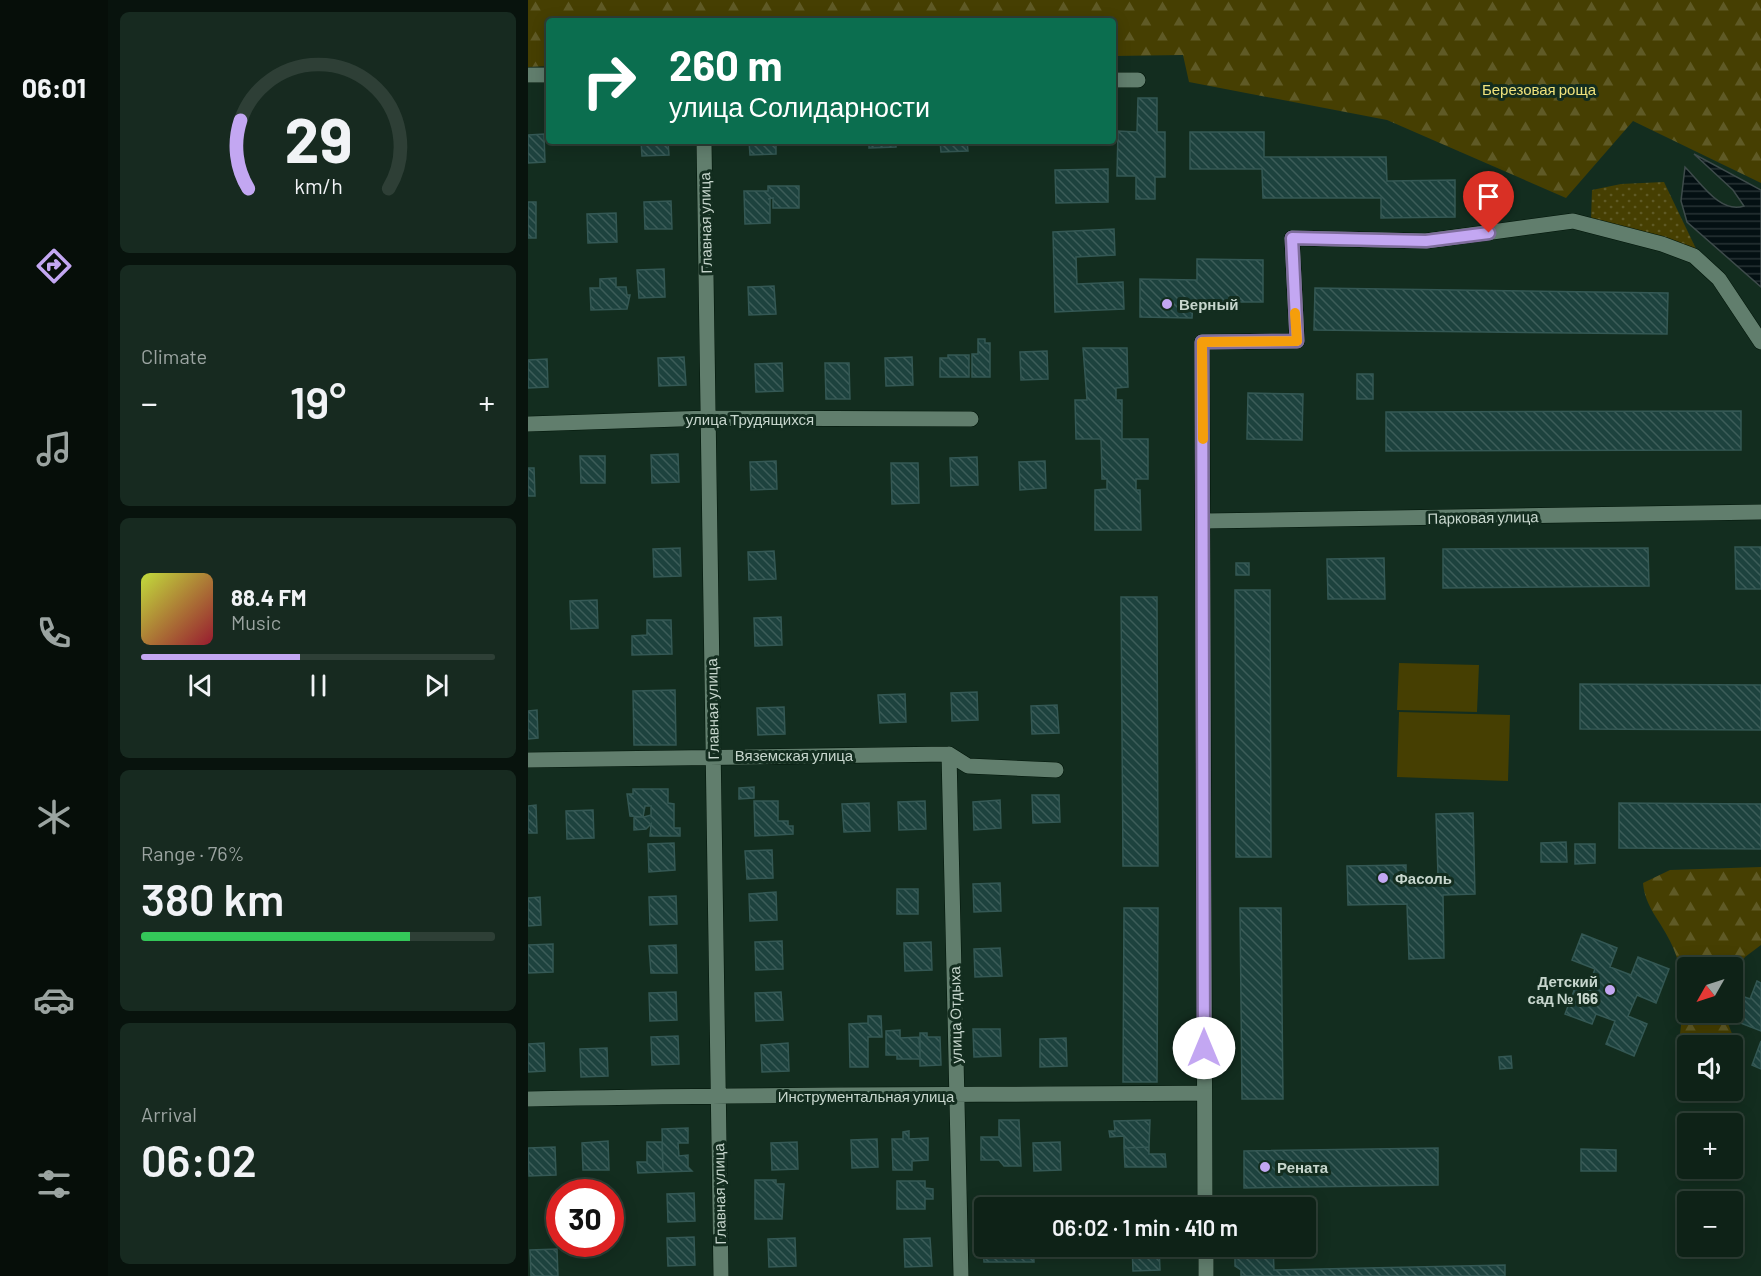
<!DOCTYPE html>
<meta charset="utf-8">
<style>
:root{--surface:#0e2217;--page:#172a20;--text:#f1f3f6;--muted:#9ba4a1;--line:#2e3f36;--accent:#c3a7f2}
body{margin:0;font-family:Barlow,sans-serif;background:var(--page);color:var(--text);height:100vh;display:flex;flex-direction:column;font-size:22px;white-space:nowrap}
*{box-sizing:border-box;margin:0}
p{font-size:20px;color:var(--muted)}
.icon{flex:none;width:33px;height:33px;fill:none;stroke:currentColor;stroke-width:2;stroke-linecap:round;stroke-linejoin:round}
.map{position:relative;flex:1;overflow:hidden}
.side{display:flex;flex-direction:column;gap:12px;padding:12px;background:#08130d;width:420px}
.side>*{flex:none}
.hud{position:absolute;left:18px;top:18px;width:570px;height:126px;border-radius:6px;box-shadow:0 3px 15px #0003,0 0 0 2px var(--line);background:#0b6e4f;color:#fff;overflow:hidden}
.needle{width:39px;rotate:231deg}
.fabs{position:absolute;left:1149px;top:957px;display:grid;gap:12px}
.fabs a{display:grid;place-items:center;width:66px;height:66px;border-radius:6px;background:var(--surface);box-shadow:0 3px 15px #0003,0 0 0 2px var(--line);font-size:30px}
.speed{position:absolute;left:18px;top:1179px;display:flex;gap:12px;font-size:30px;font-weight:700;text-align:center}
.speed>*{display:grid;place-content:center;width:78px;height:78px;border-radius:50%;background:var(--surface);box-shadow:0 3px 15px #0003,0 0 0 2px var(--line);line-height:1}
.speed .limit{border:9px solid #d22;background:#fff;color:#111}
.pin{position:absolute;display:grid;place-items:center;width:51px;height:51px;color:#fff;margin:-62px -26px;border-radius:50% 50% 50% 0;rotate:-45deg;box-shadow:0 0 6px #0007}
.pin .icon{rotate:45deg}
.me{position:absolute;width:66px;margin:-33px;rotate:0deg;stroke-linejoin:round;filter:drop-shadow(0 0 4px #0008)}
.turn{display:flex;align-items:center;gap:21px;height:126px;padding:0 24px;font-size:27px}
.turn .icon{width:78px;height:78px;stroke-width:2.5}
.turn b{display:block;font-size:42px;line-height:51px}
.big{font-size:45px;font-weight:600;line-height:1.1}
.side .widget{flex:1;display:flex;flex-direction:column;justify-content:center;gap:9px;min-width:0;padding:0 21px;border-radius:9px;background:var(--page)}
.side .dial{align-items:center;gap:0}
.dial svg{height:156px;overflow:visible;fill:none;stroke:var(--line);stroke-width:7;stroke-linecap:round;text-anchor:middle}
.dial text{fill:var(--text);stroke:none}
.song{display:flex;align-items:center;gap:18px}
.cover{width:72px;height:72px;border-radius:9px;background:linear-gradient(135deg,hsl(70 70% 55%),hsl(350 70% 35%))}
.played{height:6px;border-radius:3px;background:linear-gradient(90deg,var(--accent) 45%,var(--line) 45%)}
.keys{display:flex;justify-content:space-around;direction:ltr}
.heat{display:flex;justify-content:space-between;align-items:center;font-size:33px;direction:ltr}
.charge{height:9px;border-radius:4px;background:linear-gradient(90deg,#34c759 76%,var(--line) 0)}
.trip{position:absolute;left:446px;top:1197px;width:342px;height:60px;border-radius:6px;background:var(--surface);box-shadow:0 3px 15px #0003,0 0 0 2px var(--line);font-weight:600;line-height:60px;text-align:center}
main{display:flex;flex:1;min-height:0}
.tabs{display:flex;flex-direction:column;width:108px;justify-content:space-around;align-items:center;background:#060e09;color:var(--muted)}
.tabs .icon{width:42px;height:42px}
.tabs .active{color:var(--accent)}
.tabs b{font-size:27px;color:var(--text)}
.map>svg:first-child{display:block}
</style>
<main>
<nav class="tabs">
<b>06:01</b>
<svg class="icon active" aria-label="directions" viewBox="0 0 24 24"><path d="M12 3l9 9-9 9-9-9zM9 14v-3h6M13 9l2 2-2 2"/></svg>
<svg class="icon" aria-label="music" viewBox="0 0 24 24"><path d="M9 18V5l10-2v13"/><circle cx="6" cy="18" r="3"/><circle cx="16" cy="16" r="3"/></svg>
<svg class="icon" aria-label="phone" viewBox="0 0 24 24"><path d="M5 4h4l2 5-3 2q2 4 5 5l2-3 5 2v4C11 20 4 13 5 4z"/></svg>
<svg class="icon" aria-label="climate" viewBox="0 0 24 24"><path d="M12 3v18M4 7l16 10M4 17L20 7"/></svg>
<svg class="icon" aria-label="car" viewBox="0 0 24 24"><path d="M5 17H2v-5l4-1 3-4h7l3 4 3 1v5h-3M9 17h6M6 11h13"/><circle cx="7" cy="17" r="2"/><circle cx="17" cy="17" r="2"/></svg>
<svg class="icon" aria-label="filters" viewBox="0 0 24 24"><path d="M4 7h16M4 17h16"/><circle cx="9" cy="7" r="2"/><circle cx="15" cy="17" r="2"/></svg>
</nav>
<section class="side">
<div class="widget dial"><svg viewBox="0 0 100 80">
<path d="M14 69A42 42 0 1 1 86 69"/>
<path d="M14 69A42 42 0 0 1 10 34" stroke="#c3a7f2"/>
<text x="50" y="56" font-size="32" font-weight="700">29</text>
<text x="50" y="72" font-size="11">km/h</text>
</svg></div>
<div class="widget"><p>Climate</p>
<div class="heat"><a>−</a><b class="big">19°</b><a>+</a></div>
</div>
<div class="widget">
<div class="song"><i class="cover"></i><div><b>88.4 FM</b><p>Music</p></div></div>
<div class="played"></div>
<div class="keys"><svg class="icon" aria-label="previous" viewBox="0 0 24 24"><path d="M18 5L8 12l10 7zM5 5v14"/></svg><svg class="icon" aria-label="pause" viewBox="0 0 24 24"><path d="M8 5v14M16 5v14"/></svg><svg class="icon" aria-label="next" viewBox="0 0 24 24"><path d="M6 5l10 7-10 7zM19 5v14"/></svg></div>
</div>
<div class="widget"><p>Range · 76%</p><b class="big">380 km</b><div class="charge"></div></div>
<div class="widget"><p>Arrival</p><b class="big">06:02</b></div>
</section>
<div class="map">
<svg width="1233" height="1276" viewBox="0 0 1233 1276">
<defs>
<pattern id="green-dots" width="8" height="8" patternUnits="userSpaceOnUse" patternTransform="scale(1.5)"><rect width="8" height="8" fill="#463f02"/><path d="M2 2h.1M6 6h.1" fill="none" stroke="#5f5a26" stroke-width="1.8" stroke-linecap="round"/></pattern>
<pattern id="forest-firs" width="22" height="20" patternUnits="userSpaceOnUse" patternTransform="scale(1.5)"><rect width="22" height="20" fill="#463f02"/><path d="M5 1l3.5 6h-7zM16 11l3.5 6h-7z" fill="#5f5a26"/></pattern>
<pattern id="water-rules" width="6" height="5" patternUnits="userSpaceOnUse" patternTransform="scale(1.5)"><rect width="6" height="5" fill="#041013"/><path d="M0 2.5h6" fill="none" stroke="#273234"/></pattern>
<pattern id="building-back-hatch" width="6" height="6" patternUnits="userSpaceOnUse" patternTransform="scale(1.5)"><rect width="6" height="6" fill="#1d423e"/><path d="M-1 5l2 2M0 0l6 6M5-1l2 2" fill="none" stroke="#3c5d59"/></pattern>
</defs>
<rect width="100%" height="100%" fill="#132d1f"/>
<path fill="url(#green-dots)" d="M1136,182L1171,255L1063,219L1064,190L1093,184Z"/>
<path fill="url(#forest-firs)" d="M0,0H1233V183L1105,121L1038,198L859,120L661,82L655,55L585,56V21H21V66L0,67Z
M1233,867V945L1217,957L1205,973L1204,968H1160V1012L1196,1013L1211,1052L1215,1083L1207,1095L1192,1094L1186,1091L1204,1090V1046H1160L1159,1062L1150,1050C1155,1012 1160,976 1142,941C1132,920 1117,907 1115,883L1142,870Z"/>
<path fill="#463f02" d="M871,663L951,665L949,712L869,710Z
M871,712L982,715L980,781L869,777Z"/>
<path fill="url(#water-rules)" stroke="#3e4b4b" stroke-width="1.5" d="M1166,154L1233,190V287L1159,222L1153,201L1157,167C1173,183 1192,214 1216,206L1205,190Z"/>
<path fill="url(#building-back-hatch)" stroke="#345854" stroke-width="1.5" d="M610,98H629V132H637V177H627V199H608V176H589L590,131L609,132Z
M662,132H736V157H858L859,181L927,180V217L853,218V198H735L734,169H662Z
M16,134L17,162L0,163V135Z
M113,141H140L141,155L114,156Z
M221,141H248V154L222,155Z
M341,141H368V147L341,148Z
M412,141H439L440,151L413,152Z
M580,169V202L528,203L527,170Z
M240,186H271V208H245V198L240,199H242V223L217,224L216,191H240Z
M143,201L144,229H117L116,202Z
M0,202H8V238H0Z
M88,213L89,242L60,243L59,214Z
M586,229L587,255L548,257L549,284L595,282L596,309L527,312L525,232Z
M669,259L735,260V302H665L664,318L612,317V279L669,280Z
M136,269L137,297L111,298L109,270Z
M88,278V287H98L99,295H102L99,309L63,310L62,288H72V279Z
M246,286L248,314L221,315L220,287Z
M787,288L1140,293L1139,334L786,330Z
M450,339H457V343H462V377H444V354H450Z
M555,348H599L600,387L588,388V400H594V439H620V479H608V490H612L613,530H567V490L579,489V479H574L573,439H548L547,400H559Z
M519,351L520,379L493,380L492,352Z
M420,355H441V377H412V358H420Z
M156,357L158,385L131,386L130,358Z
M384,357L385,385L358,386L357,358Z
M19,359L20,387L0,388V360Z
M254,363L255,391L228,392L227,364Z
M297,363H321L322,399H298Z
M829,374H845V399H829Z
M720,393L775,394L774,440L719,439Z
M1213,411V450L858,451V412Z
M150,454L151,482L124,483L123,455Z
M52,456H77V483H53Z
M449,457L450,485L423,486L422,458Z
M248,461L249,489L223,490L222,462Z
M517,461L518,488L492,490L491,462Z
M363,463H390L391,503L364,504Z
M0,468H6L7,496H0Z
M1207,547H1233V589H1208Z
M152,548L153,576L126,577L125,549Z
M1120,548L1121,586L915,588V549Z
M246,551L248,579L221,580L220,552Z
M856,558L857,599H800L799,559Z
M708,563H721V575H708Z
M707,590H742L743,857H708Z
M593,597H629L630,866H595Z
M69,600L70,628L43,629L42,601Z
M253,617L254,645L227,646L226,618Z
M119,620H143L144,654L104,655V636L119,635Z
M1052,684L1233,685V730L1052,729Z
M147,690L148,745H106L105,691Z
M449,692L450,720L424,721L423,693Z
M377,694L378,722L352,723L350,695Z
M529,705L531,733L504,734L503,706Z
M256,707L257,734L230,735L229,708Z
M9,710L10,738L0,739V711Z
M226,787V798L211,799V788Z
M105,789H140V803L146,804V828H152V836H122L123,824L118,829L106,830V817H116L123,815V806H117L115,817L102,816L99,794H105Z
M504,795H531L532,822L505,823Z
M472,800L473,828L446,830L445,802Z
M226,801H250V821H260V826H265V834L227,836Z
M397,801L398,829L371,830L370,802Z
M341,803L342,831L316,832L314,804Z
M1091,803L1233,804V849L1091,848Z
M8,805L9,833H0V806Z
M65,810L66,838L39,839L38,811Z
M945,813L947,894L915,895L916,958L881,959L879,904L820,905L819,866L878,865V876L910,875L908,814Z
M1038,842L1039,862H1013V843Z
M146,843L147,870L121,872L120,844Z
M1047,844H1067V863L1047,864Z
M244,850L245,878L219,879L217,851Z
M472,883L473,911L446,912L445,884Z
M369,889H390V914H369Z
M248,892L249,920L222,921L221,894Z
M148,896L149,924L122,925L121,897Z
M12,897L13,925L0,926V898Z
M596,908H630L629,1082H595Z
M712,908H753L755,1099H714Z
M1054,934L1089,948L1082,967L1103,975L1110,957L1141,969L1128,1003L1109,995L1100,1016L1119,1024L1106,1056L1078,1044L1087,1021L1068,1014L1064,1024L1037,1014L1047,988L1058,993L1067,969L1044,960Z
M254,941L255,969L228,970L227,942Z
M403,942L404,970L377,971L376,943Z
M25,944V972L0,973V945Z
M148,945L149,973H123L121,946Z
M472,948L474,976L447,977L446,949Z
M1229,981L1233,983V1031L1205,1020L1214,996L1222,999Z
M148,992L149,1020L122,1021L121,993Z
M253,992L255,1020L228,1021L227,993Z
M340,1016H353L354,1037H340V1067H322L321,1024L340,1023Z
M445,1029H472L473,1056L446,1057Z
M372,1030V1038L391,1037L392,1059H369V1055H358V1031Z
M392,1033H399V1037H412L413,1065L392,1066Z
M150,1036L151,1064L124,1065L123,1037Z
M538,1038L539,1066L512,1067V1039Z
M1233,1041V1069L1224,1065Z
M16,1043L17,1071L0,1072V1044Z
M260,1043L261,1071L234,1072L233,1045Z
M79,1048L80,1076L53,1077L52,1049Z
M983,1056L984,1068L972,1069L971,1057Z
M471,1120H491L493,1166H476L471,1160H453V1137H471Z
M622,1120L621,1147L596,1148V1136L582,1137L581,1131H587L586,1121Z
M160,1128V1143H150L151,1156L160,1155V1167L164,1171L135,1172L134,1129Z
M381,1131V1139L400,1138V1160L384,1161V1170H365L364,1139H375V1132Z
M349,1139L350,1167L324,1168L323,1140Z
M80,1141L81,1170H55L54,1143Z
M119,1142H134L135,1172L110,1173L109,1162H119Z
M269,1142L270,1169L244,1170L243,1143Z
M532,1142L533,1170L506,1171L505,1143Z
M27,1147L28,1175L1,1176L0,1148Z
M621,1147V1154H637L638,1167H597L596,1148Z
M910,1148V1185L716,1188V1151Z
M1053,1149L1088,1150V1171H1053Z
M227,1180H248V1184H256L254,1219H227Z
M369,1181H397V1188L405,1189V1199H397V1209H369Z
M166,1193L167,1221L140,1222L139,1194Z
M630,1198V1208H603V1199Z
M166,1237L167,1265L140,1266L139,1238Z
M267,1238L268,1266L241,1267L240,1239Z
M402,1238L404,1266L377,1267L376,1239Z
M455,1243L456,1246H505L506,1262H456Z
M604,1246H631L632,1270L605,1271Z
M707,1246H745L746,1270L977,1265V1276H713V1270L707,1266Z
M29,1249L30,1276H3L2,1250Z"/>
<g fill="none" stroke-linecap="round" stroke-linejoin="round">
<defs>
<path id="minor" d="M0,75H21
M585,80H610
M176,141L193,1276
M0,424L181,418L443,419
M676,521L1233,512
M421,754L433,1276
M0,760L421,754L440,766L528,770
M0,1099C225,1094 451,1095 676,1093
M677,1208L674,342L769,341L764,238L898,241L1045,221L1134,244L1166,256L1191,279L1233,342
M678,1246V1276"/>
</defs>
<use href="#minor" stroke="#001509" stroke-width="16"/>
<use href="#minor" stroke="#617e6d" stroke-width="15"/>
</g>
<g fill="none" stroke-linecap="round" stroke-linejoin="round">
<defs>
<path id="route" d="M676,1048L674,342L769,341L764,238L898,241L961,233"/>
</defs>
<use href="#route" stroke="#7f6d9d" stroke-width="15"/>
<use href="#route" stroke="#c3a7f2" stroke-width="10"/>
<path stroke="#f59e0b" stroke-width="10" d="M675,439L674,342L769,341L767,313"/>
</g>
<g fill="#c3a7f2" stroke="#132d1f" stroke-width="2">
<circle cx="639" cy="304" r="6"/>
<circle cx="855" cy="878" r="6"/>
<circle cx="1082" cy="990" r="6"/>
<circle cx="737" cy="1167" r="6"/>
</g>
<g text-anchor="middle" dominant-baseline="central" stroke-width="6" stroke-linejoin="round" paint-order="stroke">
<g font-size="15" fill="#efe27c" stroke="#132d1f">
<text x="1011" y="89">Березовая роща</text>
</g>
<g font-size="15" fill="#c7d6cd" stroke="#132d1f">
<text transform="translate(177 223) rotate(-91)">Главная улица</text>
<text x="222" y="419">улица Трудящихся</text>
<text transform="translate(955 517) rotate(-1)">Парковая улица</text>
<text transform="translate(184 709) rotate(-91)">Главная улица</text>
<text x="266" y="755">Вяземская улица</text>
<text transform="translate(427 1015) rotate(-91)">улица Отдыха</text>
<text x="338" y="1096">Инструментальная улица</text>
<text transform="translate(191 1194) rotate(-91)">Главная улица</text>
</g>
<g font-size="15" font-weight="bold" fill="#c7d6cd" stroke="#132d1f" text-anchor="start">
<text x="651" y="304">Верный</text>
<text x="867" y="878">Фасоль</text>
<text x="1070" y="981" text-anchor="end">Детский<tspan x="1070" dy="17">сад № 166</tspan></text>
<text x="749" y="1167">Рената</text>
</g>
</g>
</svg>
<div class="fabs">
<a><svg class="needle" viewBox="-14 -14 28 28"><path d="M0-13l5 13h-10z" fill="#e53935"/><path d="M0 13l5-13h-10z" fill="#9ba4a1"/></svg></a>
<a><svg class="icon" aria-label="sound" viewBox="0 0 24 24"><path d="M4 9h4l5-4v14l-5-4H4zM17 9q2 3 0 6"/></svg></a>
<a>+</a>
<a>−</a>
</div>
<div class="speed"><div class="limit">30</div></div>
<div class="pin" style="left:961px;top:233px;background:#d93025"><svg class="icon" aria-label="arrive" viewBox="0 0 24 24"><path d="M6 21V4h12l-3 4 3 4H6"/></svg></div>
<svg class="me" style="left:676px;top:1048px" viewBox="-20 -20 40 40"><circle r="19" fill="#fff"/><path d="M0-13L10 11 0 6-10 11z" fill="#c3a7f2"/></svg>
<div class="trip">06:02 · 1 min · 410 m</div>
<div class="hud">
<div class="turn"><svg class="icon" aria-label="right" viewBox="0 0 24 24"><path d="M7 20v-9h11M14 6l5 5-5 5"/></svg><div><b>260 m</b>улица Солидарности</div></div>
</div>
</div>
</main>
